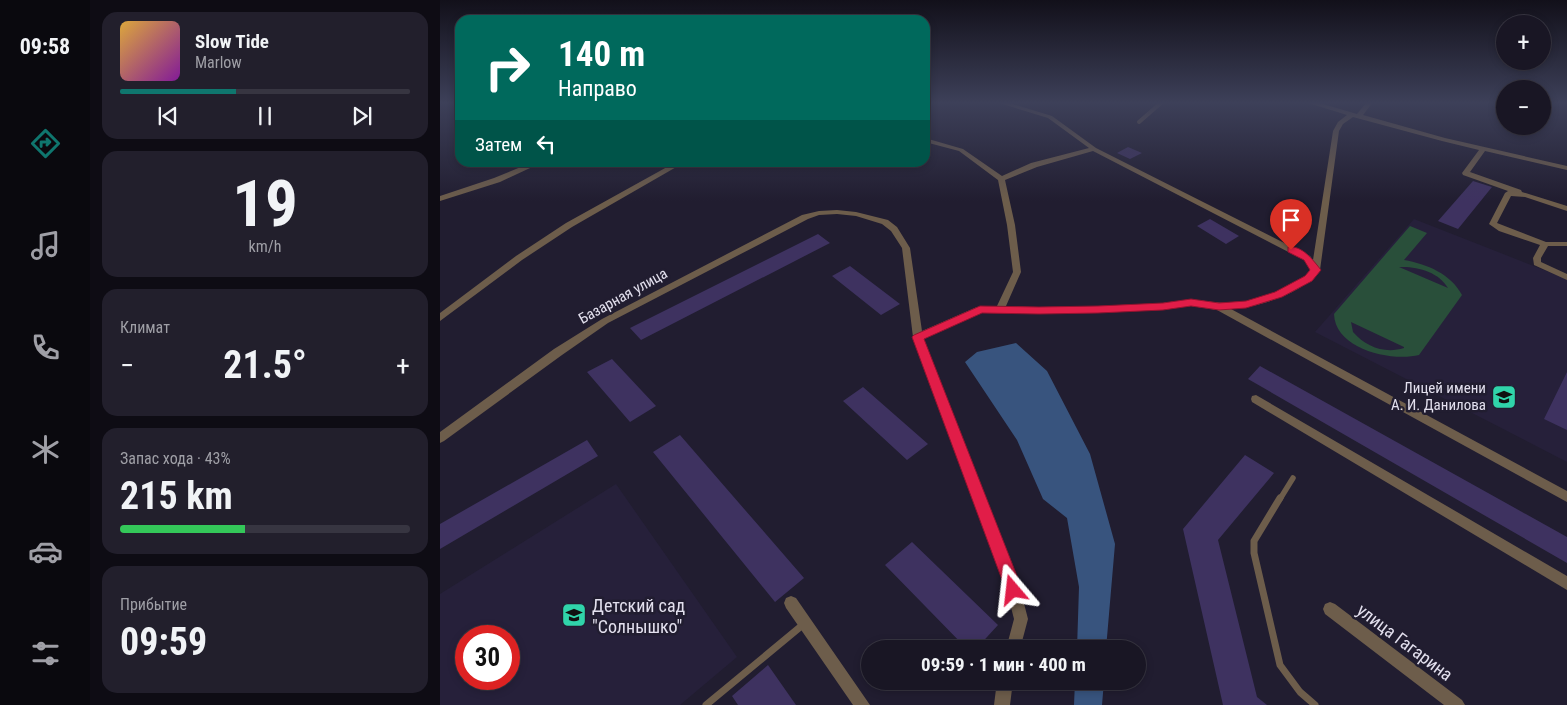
<!DOCTYPE html>
<html lang="ru">
<meta charset="utf-8">
<style>
:root{--surface:#191624;--page:#221f2c;--text:#f1f3f6;--muted:#9f9fa6;--line:#373541;--accent:#0f766e}
body{margin:0;font-family:"Roboto Condensed",sans-serif;background:var(--page);color:var(--text);height:100vh;display:flex;flex-direction:column;font-size:19px;white-space:nowrap}
*{box-sizing:border-box;margin:0}
p{font-size:16px;color:var(--muted)}
.icon{flex:none;width:28px;height:28px;fill:none;stroke:currentColor;stroke-width:2;stroke-linecap:round;stroke-linejoin:round}
.map{position:relative;flex:1;overflow:hidden}
.drawer{display:flex;flex-direction:column;gap:12px;padding:12px;background:#0e0c14;width:350px}
.drawer>*{flex:none}
.guide{position:absolute;left:15px;top:15px;width:475px;height:152px;border-radius:15px;box-shadow:0 2px 8px #0003,0 0 0 1px var(--line);background:#00695c;color:#fff;overflow:hidden}
.fabs{position:absolute;left:1056px;top:15px;display:grid;gap:10px}
.fabs a{display:grid;place-items:center;width:55px;height:55px;border-radius:50%;background:var(--surface);box-shadow:0 2px 8px #0003,0 0 0 1px var(--line);font-size:25px}
.speed{position:absolute;left:15px;top:625px;display:flex;gap:10px;font-size:25px;font-weight:700;text-align:center}
.speed>*{display:grid;place-content:center;width:65px;height:65px;border-radius:50%;background:var(--surface);box-shadow:0 2px 8px #0003,0 0 0 1px var(--line);line-height:1}
.speed .limit{border:8px solid #d22;background:#fff;color:#111}
.pin{position:absolute;display:grid;place-items:center;width:42px;height:42px;color:#fff;margin:-51px -21px;border-radius:50% 50% 50% 0;rotate:-45deg;box-shadow:0 0 5px #0007}
.pin .icon{rotate:45deg}
.me{position:absolute;width:55px;margin:-28px;rotate:343deg;stroke-linejoin:round;filter:drop-shadow(0 0 4px #0008)}
.turn{display:flex;align-items:center;gap:18px;height:105px;padding:0 20px;font-size:22px}
.turn .icon{width:65px;height:65px;stroke-width:2.5}
.turn b{display:block;font-size:35px;line-height:42px}
.then{display:flex;align-items:center;height:48px;padding:0 20px;background:#0003;gap:10px;font-size:19px}
.big{font-size:38px;font-weight:700;line-height:1.1}
.drawer .tile{flex:1;display:flex;flex-direction:column;justify-content:center;gap:8px;min-width:0;padding:0 18px;border-radius:15px;background:var(--page)}
.drawer .dial{align-items:center;gap:0}
.dial b{font-size:65px;line-height:1}
.song{display:flex;align-items:center;gap:15px}
.cover{width:60px;height:60px;border-radius:8px;background:linear-gradient(135deg,hsl(40 70% 55%),hsl(290 70% 35%))}
.played{height:5px;border-radius:2px;background:linear-gradient(90deg,var(--accent) 40%,var(--line) 40%)}
.keys{display:flex;justify-content:space-around;direction:ltr}
.heat{display:flex;justify-content:space-between;align-items:center;font-size:28px;direction:ltr}
.charge{height:8px;border-radius:4px;background:linear-gradient(90deg,#34c759 43%,var(--line) 0)}
.trip{position:absolute;left:421px;top:640px;width:285px;height:50px;border-radius:25px;background:var(--surface);box-shadow:0 2px 8px #0003,0 0 0 1px var(--line);font-weight:700;line-height:50px;text-align:center}
main{display:flex;flex:1;min-height:0}
.dock{display:flex;flex-direction:column;width:90px;justify-content:space-around;align-items:center;background:#0a090e;color:var(--muted)}
.dock .icon{width:35px;height:35px}
.dock .on{color:var(--accent)}
.dock b{font-size:22px;color:var(--text)}
.map>svg:first-child{display:block}
</style>
<main>
<nav class="dock">
<b>09:58</b>
<svg class="icon on" aria-label="directions" viewBox="0 0 24 24"><path d="M12 3l9 9-9 9-9-9zM9 14v-3h6M13 9l2 2-2 2"/></svg>
<svg class="icon" aria-label="music" viewBox="0 0 24 24"><path d="M9 18V5l10-2v13"/><circle cx="6" cy="18" r="3"/><circle cx="16" cy="16" r="3"/></svg>
<svg class="icon" aria-label="phone" viewBox="0 0 24 24"><path d="M5 4h4l2 5-3 2q2 4 5 5l2-3 5 2v4C11 20 4 13 5 4z"/></svg>
<svg class="icon" aria-label="climate" viewBox="0 0 24 24"><path d="M12 3v18M4 7l16 10M4 17L20 7"/></svg>
<svg class="icon" aria-label="car" viewBox="0 0 24 24"><path d="M5 17H2v-5l4-1 3-4h7l3 4 3 1v5h-3M9 17h6M6 11h13"/><circle cx="7" cy="17" r="2"/><circle cx="17" cy="17" r="2"/></svg>
<svg class="icon" aria-label="filters" viewBox="0 0 24 24"><path d="M4 7h16M4 17h16"/><circle cx="9" cy="7" r="2"/><circle cx="15" cy="17" r="2"/></svg>
</nav>
<section class="drawer">
<div class="tile">
<div class="song"><i class="cover"></i><div><b>Slow Tide</b><p>Marlow</p></div></div>
<div class="played"></div>
<div class="keys"><svg class="icon" aria-label="previous" viewBox="0 0 24 24"><path d="M18 5L8 12l10 7zM5 5v14"/></svg><svg class="icon" aria-label="pause" viewBox="0 0 24 24"><path d="M8 5v14M16 5v14"/></svg><svg class="icon" aria-label="next" viewBox="0 0 24 24"><path d="M6 5l10 7-10 7zM19 5v14"/></svg></div>
</div>
<div class="tile dial"><b>19</b><p>km/h</p></div>
<div class="tile"><p>Климат</p>
<div class="heat"><a>−</a><b class="big">21.5°</b><a>+</a></div>
</div>
<div class="tile"><p>Запас хода · 43%</p><b class="big">215 km</b><div class="charge"></div></div>
<div class="tile"><p>Прибытие</p><b class="big">09:59</b></div>
</section>
<div class="map">
<svg width="1127" height="705" viewBox="0 0 1127 705">
<rect width="100%" height="100%" fill="#211d30"/>
<path fill="#26203a" fill-rule="evenodd" d="M974,219L1127,279V462L875,332Z
M176,484L297,657L240,705H0V594ZM26,636H69V679H26Z"/>
<path fill="#294f3a" fill-rule="evenodd" d="M970,226L987,233L964,260C987,264 1011,274 1022,295L979,355C951,362 895,349 894,314ZM959,267C977,266 999,272 1008,288ZM911,322L964,347V348C945,354 926,347 913,332Z"/>
<path fill="#38547e" d="M576,343L607,371L650,454L675,544L666,649H637L639,587L627,518L603,499L577,440L525,362L537,352Z
M635,681H664L662,705H634Z"/>
<path fill="#3e3260" d="M688,147L702,153L690,159L677,153Z
M1033,181L1052,187L1018,229L998,221Z
M770,219L799,236L786,244L757,226Z
M378,234L390,243L201,340L190,328Z
M410,266L460,304L441,315L392,276Z
M172,359L216,406L190,422L147,372Z
M820,366L1127,537V563L808,379Z
M1127,372V430L1104,419Z
M423,387L488,444L467,460L403,401Z
M240,435L364,578L335,602L213,452Z
M147,440L158,456L0,549V524Z
M805,455L834,473L778,540L817,697L827,705H783L743,529Z
M472,542L558,625L536,649H527L445,565Z
M328,665L356,705H298L292,696Z"/>
<g fill="none" stroke-linecap="round" stroke-linejoin="round">
<path stroke="#6d5d4b" stroke-width="4" d="M699,122L722,102"/>
<path stroke="#6d5d4b" stroke-width="5.5" d="M840,499L853,478"/>
<path stroke="#6d5d4b" stroke-width="7" d="M840,498L814,541V553L840,665L860,692L875,705
M266,705L365,623"/>
<path fill="#6d5d4b" fill-rule="evenodd" d="M556,102H566L612,116L656,148L870,256L873,260L893,131L898,122L907,115L865,102H876L917,114L927,102H933L923,115L1005,138L1127,166V170L1045,151L1030,172L1081,190L1082,192L1127,206V211L1085,197L1071,196L1057,223L1106,242H1127V246H1108L1101,258V262L1127,274V280L1094,265L1093,258L1100,245L1059,231L1049,224L1065,193L1068,191L1023,175L1022,173L1039,150L1002,141L913,117L903,124L899,131L880,270C862,294 819,307 791,309L1127,491V502L777,310L751,306L723,309L599,314L541,312L483,339L577,576L588,619L580,649H566L574,619L563,576L473,337L462,248L451,231L442,224L416,216L397,214L379,215L368,219L168,323L122,355L4,441L0,443V432L114,349L162,319L362,215L379,211L397,210L416,212L448,220L457,227L470,248L482,331L537,307L557,306L573,272L567,225L558,180L519,151L485,142V138L523,149L562,176L591,163L649,148L608,118ZM653,151L864,260L871,270C856,287 829,296 807,302C786,306 769,300 750,300C741,300 732,302 723,303C671,307 618,309 566,306L581,272L575,225L565,180L597,167Z
M93,162H103L60,182L0,201V196L54,178Z
M236,162H245L132,227L82,260L0,321V313L76,256L126,223Z
M816,395L1127,576V590L812,402L811,399L812,396Z
M351,596L356,598L430,705H413L346,608L344,603L346,598Z
M890,602L895,604L1022,700L1025,705H1004L885,614L883,609L885,604Z
M557,681H573L570,705H554Z"/>
</g>
<linearGradient id="sky" x2="0" y2="1"><stop stop-color="#12101a"/><stop offset="0.51" stop-color="#3d4059"/><stop offset="1" stop-color="#3d4059" stop-opacity="0"/></linearGradient>
<rect width="1127" height="201" fill="url(#sky)"/>
<path fill="#e11d48" stroke="#92132f" d="M848,247C862,245 873,260 881,270L872,281L842,297L806,308L779,310L751,306L723,310L658,313L599,314L542,313L484,339L577,576L581,590L579,596L573,598L568,596L472,337L474,335L540,306L599,307L658,306L723,303L751,299L779,303L806,301L835,292L865,276L870,270L864,260L848,252Z"/>
<defs>
<symbol id="school-square" viewBox="-11 -11 22 22"><rect x="-9" y="-9" width="18" height="18" rx="4" fill="#30d4aa" stroke="#211d30"/><path d="M0-5L7-2L0 1L-7-2ZM-4 1L0 2.5L4 1V4Q0 6-4 4Z" fill="#111"/></symbol>
</defs>
<g fill-rule="evenodd">
<use href="#school-square" x="1050" y="383" width="28" height="28"/>
<use href="#school-square" x="120" y="601" width="28" height="28"/>
</g>
<g text-anchor="middle" dominant-baseline="central" stroke-width="5" stroke-linejoin="round" paint-order="stroke">
<g font-size="15" fill="#e3e0ee" stroke="#211d30">
<text transform="translate(183 296) rotate(-29)">Базарная улица</text>
</g>
<g font-size="15" fill="#e3e0ee" stroke="#211d30" text-anchor="end">
<text x="1046" y="388">Лицей имени<tspan x="1046" dy="17">А. И. Данилова</tspan></text>
</g>
<g font-size="18" fill="#e3e0ee" stroke="#211d30" text-anchor="start">
<text x="152" y="605">Детский сад<tspan x="152" dy="21">"Солнышко"</tspan></text>
</g>
<g font-size="18" fill="#e3e0ee" stroke="#211d30">
<text transform="translate(965 642) rotate(37)">улица Гагарина</text>
</g>
</g>
</svg>
<div class="fabs">
<a>+</a>
<a>−</a>
</div>
<div class="speed"><div class="limit">30</div></div>
<div class="pin" style="left:851px;top:250px;background:#d93025"><svg class="icon" aria-label="arrive" viewBox="0 0 24 24"><path d="M6 21V4h12l-3 4 3 4H6"/></svg></div>
<svg class="me" style="left:573px;top:590px" viewBox="-20 -20 40 40"><path d="M0-17L14 15 0 8-14 15z" fill="#e11d48" stroke="#fff" stroke-width="4"/></svg>
<div class="trip">09:59 · 1 мин · 400 m</div>
<div class="guide">
<div class="turn"><svg class="icon" aria-label="right" viewBox="0 0 24 24"><path d="M7 20v-9h11M14 6l5 5-5 5"/></svg><div><b>140 m</b>Направо</div></div>
<div class="then">Затем<svg class="icon" aria-label="left" viewBox="0 0 24 24"><path d="M17 20v-9H6M10 6l-5 5 5 5"/></svg></div>
</div>
</div>
</main>
